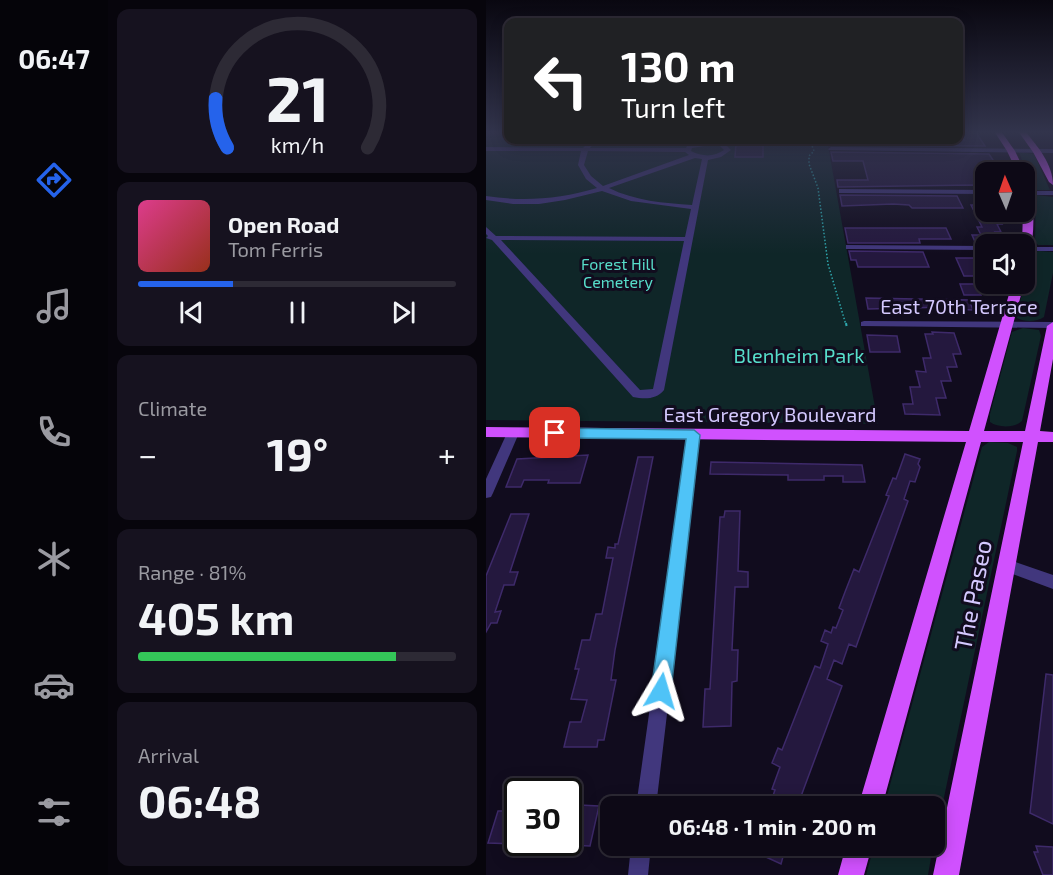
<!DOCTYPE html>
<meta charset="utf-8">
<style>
:root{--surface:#0d0916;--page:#16121f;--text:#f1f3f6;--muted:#9a9aa1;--line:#2d2a35;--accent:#2563eb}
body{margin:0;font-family:"Exo 2",sans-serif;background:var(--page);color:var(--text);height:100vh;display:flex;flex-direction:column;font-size:22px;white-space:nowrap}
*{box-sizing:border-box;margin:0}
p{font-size:20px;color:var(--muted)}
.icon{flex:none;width:33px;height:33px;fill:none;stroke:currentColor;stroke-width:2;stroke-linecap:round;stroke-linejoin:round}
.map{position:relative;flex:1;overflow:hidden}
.details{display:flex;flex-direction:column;gap:9px;padding:9px;background:#07050c;width:378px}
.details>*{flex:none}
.banner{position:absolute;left:18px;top:18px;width:459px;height:126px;border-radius:12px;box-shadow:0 3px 15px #0003,0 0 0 2px var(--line);background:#202124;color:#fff;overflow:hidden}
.needle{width:39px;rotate:358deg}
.fabs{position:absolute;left:489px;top:162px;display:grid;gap:12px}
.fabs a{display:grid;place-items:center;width:60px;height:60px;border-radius:12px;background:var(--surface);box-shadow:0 3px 15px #0003,0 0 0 2px var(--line);font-size:30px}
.speed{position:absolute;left:18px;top:778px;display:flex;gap:12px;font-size:30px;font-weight:700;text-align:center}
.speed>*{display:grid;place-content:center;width:78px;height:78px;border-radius:50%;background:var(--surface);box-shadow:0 3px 15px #0003,0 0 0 2px var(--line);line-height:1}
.speed .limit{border:3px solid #111;border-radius:9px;background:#fff;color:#111}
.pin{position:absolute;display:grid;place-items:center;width:51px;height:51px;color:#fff;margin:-26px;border-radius:12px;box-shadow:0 3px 9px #0006}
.me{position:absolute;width:66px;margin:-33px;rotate:7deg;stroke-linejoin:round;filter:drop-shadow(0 0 4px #0008)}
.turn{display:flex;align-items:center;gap:21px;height:126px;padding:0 18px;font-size:27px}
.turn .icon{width:78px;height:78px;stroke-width:2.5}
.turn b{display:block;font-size:42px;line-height:51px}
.big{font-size:45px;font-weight:700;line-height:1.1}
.details .widget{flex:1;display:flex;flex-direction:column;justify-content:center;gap:9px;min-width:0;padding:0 21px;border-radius:12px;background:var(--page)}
.details .dial{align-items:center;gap:0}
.dial svg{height:156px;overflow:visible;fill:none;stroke:var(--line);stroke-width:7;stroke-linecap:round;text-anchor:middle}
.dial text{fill:var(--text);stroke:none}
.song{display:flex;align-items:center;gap:18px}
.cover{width:72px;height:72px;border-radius:9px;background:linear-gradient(135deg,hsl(330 70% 55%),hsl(10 70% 35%))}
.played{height:6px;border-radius:3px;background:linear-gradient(90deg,var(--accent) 30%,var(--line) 30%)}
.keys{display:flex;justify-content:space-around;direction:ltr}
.heat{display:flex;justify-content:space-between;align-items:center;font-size:33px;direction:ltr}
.charge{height:9px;border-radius:4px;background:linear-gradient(90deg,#34c759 81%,var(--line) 0)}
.trip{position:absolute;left:114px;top:796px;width:345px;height:60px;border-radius:12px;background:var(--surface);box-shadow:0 3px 15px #0003,0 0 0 2px var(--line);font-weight:700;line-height:60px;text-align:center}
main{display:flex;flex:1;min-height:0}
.dock{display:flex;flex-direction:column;width:108px;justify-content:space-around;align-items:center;background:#050409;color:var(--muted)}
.dock .icon{width:42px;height:42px}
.dock .active{color:var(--accent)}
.dock b{font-size:27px;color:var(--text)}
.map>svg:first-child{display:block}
</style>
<main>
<nav class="dock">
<b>06:47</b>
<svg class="icon active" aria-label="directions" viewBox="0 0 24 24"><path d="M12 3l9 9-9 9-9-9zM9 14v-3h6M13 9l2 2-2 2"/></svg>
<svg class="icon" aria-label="music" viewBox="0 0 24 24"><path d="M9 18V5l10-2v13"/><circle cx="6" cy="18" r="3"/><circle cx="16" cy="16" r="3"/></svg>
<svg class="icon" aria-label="phone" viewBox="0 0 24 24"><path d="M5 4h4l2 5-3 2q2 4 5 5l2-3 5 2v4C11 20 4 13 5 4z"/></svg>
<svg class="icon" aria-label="climate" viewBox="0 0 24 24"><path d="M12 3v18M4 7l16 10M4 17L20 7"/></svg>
<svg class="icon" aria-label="car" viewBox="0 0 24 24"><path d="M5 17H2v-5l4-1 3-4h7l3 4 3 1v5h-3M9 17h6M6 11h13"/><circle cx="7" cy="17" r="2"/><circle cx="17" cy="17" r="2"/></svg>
<svg class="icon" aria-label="filters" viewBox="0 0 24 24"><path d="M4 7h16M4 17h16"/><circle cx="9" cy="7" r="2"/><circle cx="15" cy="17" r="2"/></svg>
</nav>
<section class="details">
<div class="widget dial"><svg viewBox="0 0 100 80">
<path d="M14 69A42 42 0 1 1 86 69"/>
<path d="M14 69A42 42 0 0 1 8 44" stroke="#2563eb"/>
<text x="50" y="56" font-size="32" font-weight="700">21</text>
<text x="50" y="72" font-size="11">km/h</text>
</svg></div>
<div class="widget">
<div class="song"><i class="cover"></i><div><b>Open Road</b><p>Tom Ferris</p></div></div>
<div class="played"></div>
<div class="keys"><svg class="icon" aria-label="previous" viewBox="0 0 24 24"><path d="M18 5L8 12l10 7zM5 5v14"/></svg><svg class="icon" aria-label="pause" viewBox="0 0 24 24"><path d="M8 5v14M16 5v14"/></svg><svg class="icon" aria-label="next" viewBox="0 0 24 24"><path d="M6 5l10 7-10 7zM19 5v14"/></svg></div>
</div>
<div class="widget"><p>Climate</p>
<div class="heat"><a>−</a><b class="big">19°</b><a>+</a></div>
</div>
<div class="widget"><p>Range · 81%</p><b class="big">405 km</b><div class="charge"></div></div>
<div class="widget"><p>Arrival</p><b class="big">06:48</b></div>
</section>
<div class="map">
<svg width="567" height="875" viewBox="0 0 567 875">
<rect width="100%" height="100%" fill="#110c1e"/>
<path fill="#0f2628" d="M0,131H22V140H341L392,424L0,420Z
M533,152L548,154L564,190H547Z
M550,195L567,197V245H552L549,242Z
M554,251L567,252V273L558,317C551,322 538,322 531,318V313L547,252Z
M537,328L553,330L555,336L536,421C529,428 512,428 504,422V414L526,332Z
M503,442L522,443L531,447V451L449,840L448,807H398L496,447Z
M388,846H447L442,875H380Z"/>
<path fill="#24183e" stroke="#3e2a6a" stroke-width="1.5" d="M473,131H489L499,146L344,145L343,140H478Z
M250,144H277V157H249Z
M345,152L503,154L509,163H505L509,172H500V188H489L488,185L352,187L351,180H382L377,161H347Z
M354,195L471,196L477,208H426L423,205L407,204L356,206Z
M493,196H500V212H509L516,224H511L515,232H509L514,240H500V244H490L486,235H495L491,227H496L485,205H498Z
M359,228H460L465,239H433L434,243H362Z
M363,251L437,252L443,267H372L370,260H365Z
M494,252H500V276H478L470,258H496Z
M474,284H490L495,295H478Z
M380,298L483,300L487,310L464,309L461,302V307L382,309Z
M446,332L468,333L475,354H467L471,367H461L465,381H455L460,398H450L454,415L419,414L417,404H427L424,387H434L430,371L440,372L437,358H445L439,334H447Z
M381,335L411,336L414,352H384Z
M419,454L434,459L432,464L434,467L429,482L424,481L418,499L422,501L370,647L363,644L356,664L348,660L341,679L356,686L311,807H283L289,790L286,789L294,767L286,763L292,748L296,750L329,666L334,668L342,644L335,641L339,630L345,633L347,627L350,628L357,610L353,608L359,592L368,569L373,572L403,496L400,495L407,478L410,479Z
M102,455L94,483H62L63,480H38L35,487H20L31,459Z
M152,457H167L129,650L125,680H130L118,740H112L111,747H78L84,722H95L101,700L85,699L93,669H89L96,640H104L110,614H116L127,558H120L122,547L129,548V544H132Z
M225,462L376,465L379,482H357V476H338V480H302V475L224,474Z
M239,511H254L252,571L262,572V587H249L246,650H252L251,681L246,682L245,726L217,727L219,689H224L234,517H238Z
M25,514H43L24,572H32L28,585H18L9,612L15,611L11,623H5L0,632V576Z
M560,674L567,675V824L544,813Z
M93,805L113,806L104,846L82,845V813L91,814Z
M12,811H32V844L2,843Z
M284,846H300L295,864L280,857Z
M550,846L567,847V875H557L548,852H552Z"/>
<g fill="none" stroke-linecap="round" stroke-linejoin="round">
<path stroke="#2ea8ae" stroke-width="1.5" stroke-dasharray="1.5 2" stroke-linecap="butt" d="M327,140L325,143L328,151L323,156V164L332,188L342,264L360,325"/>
<path stroke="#2ea8ae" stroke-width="2" stroke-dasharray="3 4.5" stroke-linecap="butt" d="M360,323L361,328"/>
<path fill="#41377d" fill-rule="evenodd" d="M105,140H111L104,148H200L201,146L224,141L238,143L245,150L235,157L222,160L178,390C170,400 158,399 147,397L6,240L0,238L2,236L0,234V227L10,236L199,237L205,209L145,201L116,191L79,200L53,204H27L0,200V196C38,202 74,199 111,188L100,179L92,165L95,151H0V147L97,148ZM224,145L234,146L238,150C228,157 217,157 205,151L206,148ZM102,151L199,152L203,155L117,186L105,176L98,165ZM209,158L216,159L206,205C178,203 149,201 123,188ZM15,240L198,241L167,389L154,390Z
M345,147L567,149V153L343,150L342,149Z
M353,189L500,190V194L356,193H353Z
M538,191H567V195H538Z
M360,245L500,246V250L363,249H360Z
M538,247H567V251H538Z
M378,321L567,322V328L375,326V322Z
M27,429L33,433L7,493L5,497L0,498V479L21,433Z
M208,431L214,435L170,807H150L202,435Z
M521,559L567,575V589L516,570L514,565L516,560Z
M145,846H165L162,875H142Z"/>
<path fill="#d051fe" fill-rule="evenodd" d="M508,131H515L529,151L539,172L538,173L531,172L521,151Z
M532,131H539C552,147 567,164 567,185L563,182L547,152Z
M538,178L542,180C549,207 549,232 543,259L538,262V244H536Z
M526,284H538L498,431H539L561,326L567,322V359L554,431L567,432V442H552L473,875H447L537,442H495L396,807H372L480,442L0,437V427L483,431Z
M360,846H386L378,875H352Z"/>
</g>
<linearGradient id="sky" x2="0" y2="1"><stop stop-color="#090710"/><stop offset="0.52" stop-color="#32344c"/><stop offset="1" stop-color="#32344c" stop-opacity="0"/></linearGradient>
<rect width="567" height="254" fill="url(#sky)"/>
<path fill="#4fc3f7" stroke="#337fa1" stroke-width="1.5" d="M69,428L208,430L214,435L185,691L182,697L175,700L168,697L165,691L200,439L69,438L63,433Z"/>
<g text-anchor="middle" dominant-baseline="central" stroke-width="6" stroke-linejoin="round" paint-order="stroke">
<g font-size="16" fill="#57ddca" stroke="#110c1e">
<text x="132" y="263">Forest Hill<tspan x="132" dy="18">Cemetery</tspan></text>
</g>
<g font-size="20" fill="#d5c9ff" stroke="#110c1e">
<text x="473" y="306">East 70th Terrace</text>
<text x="284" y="414">East Gregory Boulevard</text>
</g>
<g font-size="20" fill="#57ddca" stroke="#110c1e">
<text x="313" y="355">Blenheim Park</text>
</g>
<g font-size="24" fill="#d5c9ff" stroke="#110c1e">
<text transform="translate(486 595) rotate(-79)">The Paseo</text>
</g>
</g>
</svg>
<div class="fabs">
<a><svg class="needle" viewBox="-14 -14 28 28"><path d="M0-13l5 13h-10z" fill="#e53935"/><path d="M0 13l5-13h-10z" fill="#9a9aa1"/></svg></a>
<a><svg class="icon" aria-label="sound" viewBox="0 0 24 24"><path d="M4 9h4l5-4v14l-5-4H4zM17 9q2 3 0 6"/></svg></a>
</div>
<div class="speed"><div class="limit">30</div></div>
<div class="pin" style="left:69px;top:433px;background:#d93025"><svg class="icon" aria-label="arrive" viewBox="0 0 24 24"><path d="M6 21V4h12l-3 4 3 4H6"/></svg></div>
<svg class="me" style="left:175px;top:691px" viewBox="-20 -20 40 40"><path d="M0-17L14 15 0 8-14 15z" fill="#4fc3f7" stroke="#fff" stroke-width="4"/></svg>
<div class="trip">06:48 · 1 min · 200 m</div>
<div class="banner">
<div class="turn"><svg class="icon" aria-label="left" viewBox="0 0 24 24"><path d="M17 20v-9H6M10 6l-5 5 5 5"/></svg><div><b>130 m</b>Turn left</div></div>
</div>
</div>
</main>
